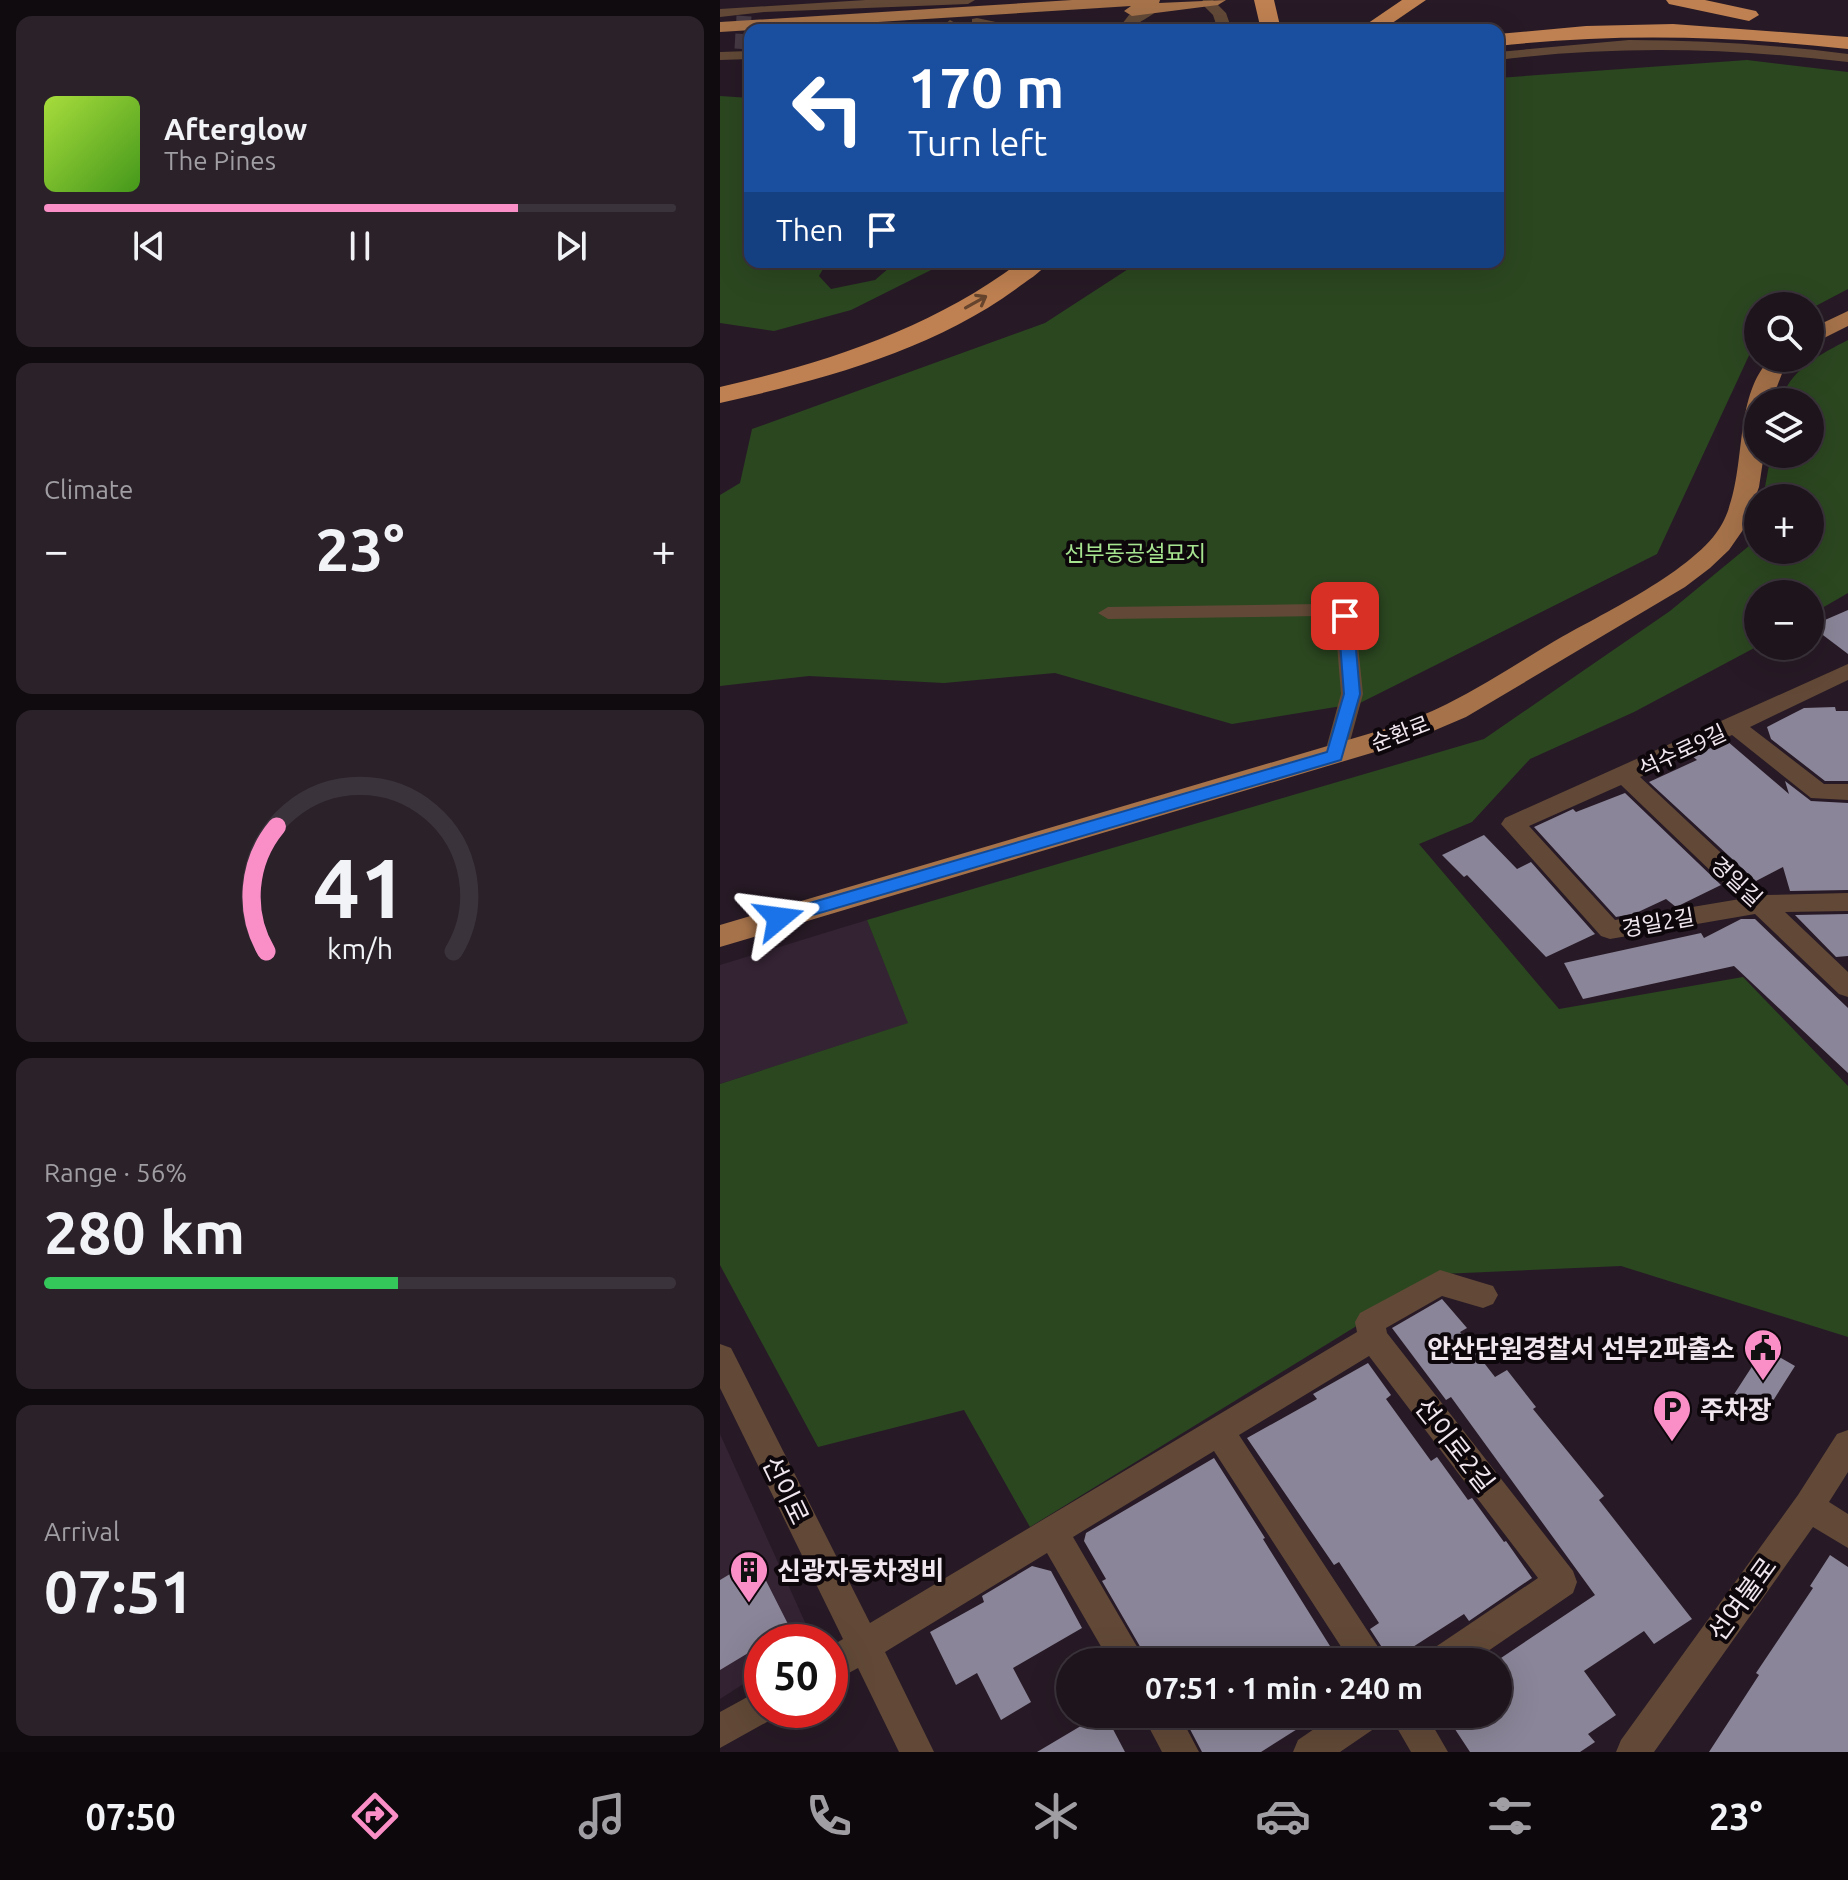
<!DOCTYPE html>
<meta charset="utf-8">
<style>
:root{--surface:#1d141c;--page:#2a2129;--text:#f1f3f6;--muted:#a09ea3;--line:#3b333b;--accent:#fa8fc8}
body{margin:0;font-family:Ubuntu,"Noto Sans KR",sans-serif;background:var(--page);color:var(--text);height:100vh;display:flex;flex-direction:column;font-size:30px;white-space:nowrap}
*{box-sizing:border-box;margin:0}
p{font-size:26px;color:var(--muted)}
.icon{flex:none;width:44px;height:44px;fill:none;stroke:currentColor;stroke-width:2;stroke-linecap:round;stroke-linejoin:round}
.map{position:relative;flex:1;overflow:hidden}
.panel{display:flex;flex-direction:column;gap:16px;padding:16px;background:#100b0f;width:720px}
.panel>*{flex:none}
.hud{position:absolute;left:24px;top:24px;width:760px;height:244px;border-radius:16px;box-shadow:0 8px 32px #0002,0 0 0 2px var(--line);background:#1a4fa0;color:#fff;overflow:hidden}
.fabs{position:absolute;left:1024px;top:292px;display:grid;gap:16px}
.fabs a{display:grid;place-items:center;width:80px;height:80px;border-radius:50%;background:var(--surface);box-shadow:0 8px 32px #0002,0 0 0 2px var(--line);font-size:40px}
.speed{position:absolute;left:24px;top:1624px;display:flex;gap:16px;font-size:40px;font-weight:700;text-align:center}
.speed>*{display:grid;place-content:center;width:104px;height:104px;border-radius:50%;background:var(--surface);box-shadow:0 8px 32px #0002,0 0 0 2px var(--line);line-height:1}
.speed .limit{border:12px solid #d22;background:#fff;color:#111}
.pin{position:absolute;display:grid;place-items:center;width:68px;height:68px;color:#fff;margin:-34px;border-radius:16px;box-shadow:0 4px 12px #0006}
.me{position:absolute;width:88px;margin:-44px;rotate:74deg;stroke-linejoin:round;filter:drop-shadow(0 0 6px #0008)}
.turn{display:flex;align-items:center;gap:28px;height:168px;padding:0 32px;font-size:36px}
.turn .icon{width:104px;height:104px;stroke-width:2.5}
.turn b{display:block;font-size:56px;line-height:68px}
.then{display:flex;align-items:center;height:76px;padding:0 32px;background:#0003;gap:16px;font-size:30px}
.big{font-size:60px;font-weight:600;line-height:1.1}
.panel .card{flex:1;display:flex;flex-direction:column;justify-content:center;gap:12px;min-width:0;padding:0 28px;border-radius:16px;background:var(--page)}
.panel .dial{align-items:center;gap:0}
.dial svg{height:208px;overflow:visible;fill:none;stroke:var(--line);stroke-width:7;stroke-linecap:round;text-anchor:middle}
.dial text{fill:var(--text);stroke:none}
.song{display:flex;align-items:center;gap:24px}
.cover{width:96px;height:96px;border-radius:12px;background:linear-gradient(135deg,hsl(80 70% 55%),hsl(100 70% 35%))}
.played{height:8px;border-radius:4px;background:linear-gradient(90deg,var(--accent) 75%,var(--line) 75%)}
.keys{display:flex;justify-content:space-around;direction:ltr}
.heat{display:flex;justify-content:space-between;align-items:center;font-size:44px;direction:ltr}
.charge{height:12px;border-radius:6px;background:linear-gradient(90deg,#34c759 56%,var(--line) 0)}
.trip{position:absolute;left:336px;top:1648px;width:456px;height:80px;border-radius:40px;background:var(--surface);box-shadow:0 8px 32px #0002,0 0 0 2px var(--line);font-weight:600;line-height:80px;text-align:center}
.tab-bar{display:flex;height:128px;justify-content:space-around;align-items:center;background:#0c080b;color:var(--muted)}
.tab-bar .icon{width:56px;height:56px}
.tab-bar .on{color:var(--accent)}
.tab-bar b{font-size:36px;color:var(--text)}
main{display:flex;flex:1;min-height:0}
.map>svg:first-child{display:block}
</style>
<main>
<section class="panel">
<div class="card">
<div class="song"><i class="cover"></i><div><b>Afterglow</b><p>The Pines</p></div></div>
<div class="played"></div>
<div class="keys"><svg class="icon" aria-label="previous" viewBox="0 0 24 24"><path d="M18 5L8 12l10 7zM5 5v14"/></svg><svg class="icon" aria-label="pause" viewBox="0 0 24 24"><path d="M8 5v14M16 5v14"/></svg><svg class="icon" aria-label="next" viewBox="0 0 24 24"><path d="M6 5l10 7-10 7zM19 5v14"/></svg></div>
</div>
<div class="card"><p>Climate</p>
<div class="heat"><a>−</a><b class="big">23°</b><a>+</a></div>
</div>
<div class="card dial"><svg viewBox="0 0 100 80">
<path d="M14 69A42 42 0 1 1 86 69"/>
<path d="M14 69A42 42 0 0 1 18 21" stroke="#fa8fc8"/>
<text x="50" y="56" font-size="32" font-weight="700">41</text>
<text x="50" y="72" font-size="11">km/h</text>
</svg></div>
<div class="card"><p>Range · 56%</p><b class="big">280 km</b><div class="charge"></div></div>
<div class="card"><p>Arrival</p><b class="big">07:51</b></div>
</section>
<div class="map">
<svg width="1128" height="1752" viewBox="0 0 1128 1752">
<rect width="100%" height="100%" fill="#271a26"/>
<path fill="#342333" d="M147,920L189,1023L0,1084V965Z
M0,1434L93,1640L42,1642V1672L0,1699Z"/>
<path fill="#2b4720" d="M1027,60L1128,72V289L1090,309V306H1038V336L937,554L640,703L512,724L335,673L224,683L89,676L0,686V495L20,483L32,429L325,323L419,262H778V78Z
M0,96L30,98V262H107L99,276L111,289L155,280L176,262H227L131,310L54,331L0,323Z
M1128,340V593L1090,615V594H1038V646L914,712L810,759L752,822L699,844L839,1009L1023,977L1128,1086V1337L901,1266L721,1274L310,1527L244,1410L98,1447L0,1265V1084L188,1023L147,920L764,739L950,611L1035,541L1038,524V550H1090V498H1043L1051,454H1090V402H1061C1068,370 1101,354 1128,340Z"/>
<path fill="#8a8598" d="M1128,610V654L1091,626Z
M1115,707L1116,711H1128V781H1105L1051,739L1047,727L1084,708Z
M1007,741L1069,794L1065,781L1091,801L1128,803V890L1070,891L1063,867L1036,881L929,782L977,760L972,756Z
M905,793L1001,885L956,907L946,899L916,913L896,917L814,827L853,809L856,812Z
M764,835L797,869L811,862L875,934L826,957L747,875L744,877L722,855Z
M1128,914V956L1116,957L1075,915Z
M1021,919H1035L1128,1008V1073L1014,966L863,999L844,963L981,933L984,938Z
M722,1299L747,1328L740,1332L775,1377L787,1370L816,1407L813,1409L884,1496L879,1500L972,1619L934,1644L924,1631L864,1671L896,1715L868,1734L875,1742L860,1752H750L725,1714H778V1660L875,1595L731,1397L726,1400L672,1328Z
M1044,1348L1075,1366L1042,1418L1011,1399Z
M648,1363L671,1395L666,1399L711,1461L717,1457L748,1500L752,1498L784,1542L786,1541L812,1578L749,1621L744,1614L682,1654L665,1652L650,1629L659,1623L619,1562L614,1565L527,1438L597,1399L593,1394Z
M494,1458L545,1538L543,1539L620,1662H429L382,1581L386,1579L364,1541L366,1533Z
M1110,1555L1128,1567V1752H989L1039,1675L1036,1673L1093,1588L1090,1586Z
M35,1559L70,1628L0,1670V1580Z
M312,1566L331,1571L362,1628L293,1668L311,1702L281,1720L257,1673L236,1685L210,1632L264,1602L262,1596Z
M381,1714H385L405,1752H317Z
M462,1714H601L541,1752H482Z"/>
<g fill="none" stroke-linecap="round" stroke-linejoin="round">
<path stroke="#453944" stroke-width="15" stroke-dasharray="15 7" stroke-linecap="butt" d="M22,49L24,16"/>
<path fill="#624937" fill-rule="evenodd" d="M146,0H255L248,4L44,12L0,17V9Z
M483,0H493L506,13L512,30H498L493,15L481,3Z
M432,5L439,9C430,18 419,20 412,30H370L377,26L402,24L409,15Z
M257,18L299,27L301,30H275L252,25V19Z
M230,20L237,24L232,30H218Z
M909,40C983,40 1055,45 1128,54V62C1011,48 896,45 778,60V52Z
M30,51V59L0,60V52Z
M598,604L632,611L635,616L643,694L626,756L623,761H607L604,756L621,694L615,620L598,616L388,619L378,613L388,607Z
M1128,664V680L1030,727L1104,784H1128V800L1091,798L1012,735L920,777L1046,895L1128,893V911L1065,912L1128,972V997L1119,994L1035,914L890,939L881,936L781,824L785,818ZM901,785L1020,899L895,920L809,826Z
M720,1270L773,1286L778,1295L773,1304L763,1308L722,1296L666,1328L667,1333L853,1571L857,1582L853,1593L752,1662H706L711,1650L818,1578L649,1356L519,1435L668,1662H631L494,1451L353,1537L426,1662H390L327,1553L165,1652L214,1752H179L138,1668L110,1683V1647L123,1639L0,1388V1344L11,1348L150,1623L637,1332L635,1322L640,1313Z
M1128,1430V1472L1109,1502L1128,1514V1548L1093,1527L934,1752H896L901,1740L1078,1495L1117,1434Z
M42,1689V1710H57L54,1718L0,1748V1712Z
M422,1714H459L479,1752H442Z
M616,1714H663L658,1726L620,1752H573L578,1740Z
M669,1714H706L728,1752H691Z"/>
<path fill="#a5724a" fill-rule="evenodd" d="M352,0H440L439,3L506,0L498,5L412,16L404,11L411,6L0,32V22Z
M1128,311V326L1090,345V329Z
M1051,358H1075L1063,371L1051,402H1038V454H1044L1039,487L1025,527L1009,550L990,568L965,587L746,717L685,743L0,947V925L665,729C686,721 708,714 727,704C763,686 798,663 833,642C879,615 977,570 1002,524C1029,474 1011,398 1051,358Z"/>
<path fill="#bf8151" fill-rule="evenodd" d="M534,0H554L561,30H541Z
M682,0H706L662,30H638Z
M946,0H985L1036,11L1039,15L1029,21L949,4Z
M953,24L1128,37V49C1011,36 895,33 778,46V34L866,26Z
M300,262H328C321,273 306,281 296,289C211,351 101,380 0,403V387C106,363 212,328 300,262Z"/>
</g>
<defs><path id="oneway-shaft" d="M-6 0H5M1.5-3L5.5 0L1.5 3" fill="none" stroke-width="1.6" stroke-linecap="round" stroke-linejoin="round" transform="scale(2)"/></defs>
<use stroke="#66442e" href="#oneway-shaft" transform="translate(256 302) rotate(-29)"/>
<path fill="#1a73e8" stroke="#114b97" stroke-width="2" d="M625,611L633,616L640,694L621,760L59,925L49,918L59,912L607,752L624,694L618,616Z"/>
<defs>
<symbol id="civic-pin" viewBox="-11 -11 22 30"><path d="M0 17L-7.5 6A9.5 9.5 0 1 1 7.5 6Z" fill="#fa8fc8" stroke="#0d070c"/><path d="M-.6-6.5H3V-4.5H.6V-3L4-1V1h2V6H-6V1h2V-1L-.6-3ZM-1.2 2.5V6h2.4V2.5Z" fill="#111"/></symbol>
<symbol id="parking-pin" viewBox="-11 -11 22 30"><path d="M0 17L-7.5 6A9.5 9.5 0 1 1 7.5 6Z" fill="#fa8fc8" stroke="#0d070c"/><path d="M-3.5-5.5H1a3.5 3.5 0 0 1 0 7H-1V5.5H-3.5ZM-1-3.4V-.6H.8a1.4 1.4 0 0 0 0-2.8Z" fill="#111"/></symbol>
<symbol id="building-pin" viewBox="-11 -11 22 30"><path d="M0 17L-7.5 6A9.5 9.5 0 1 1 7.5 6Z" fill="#fa8fc8" stroke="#0d070c"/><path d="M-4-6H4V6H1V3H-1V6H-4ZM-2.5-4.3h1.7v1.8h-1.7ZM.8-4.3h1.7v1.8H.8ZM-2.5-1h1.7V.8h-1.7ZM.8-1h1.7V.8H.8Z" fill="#111"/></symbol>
</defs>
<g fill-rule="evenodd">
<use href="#civic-pin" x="1021" y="1326" width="44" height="60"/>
<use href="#parking-pin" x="930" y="1387" width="44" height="60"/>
<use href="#building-pin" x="7" y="1548" width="44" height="60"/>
</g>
<g text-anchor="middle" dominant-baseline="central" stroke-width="8" stroke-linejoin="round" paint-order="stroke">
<g font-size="22" fill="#a6e48f" stroke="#0d070c">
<text x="415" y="552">선부동공설묘지</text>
</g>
<g font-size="22" fill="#f0e7ee" stroke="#0d070c">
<text transform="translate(680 733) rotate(-21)">순환로</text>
<text transform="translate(962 750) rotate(-25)">석수로9길</text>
<text transform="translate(1017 881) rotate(43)">경일길</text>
<text transform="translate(938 922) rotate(-10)">경일2길</text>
</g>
<g font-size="26" font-weight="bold" fill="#f0e7ee" stroke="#0d070c" text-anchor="start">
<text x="1015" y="1348" text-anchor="end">안산단원경찰서 선부2파출소</text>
<text x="980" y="1409">주차장</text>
<text x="57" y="1570">신광자동차정비</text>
</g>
<g font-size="26" fill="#f0e7ee" stroke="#0d070c">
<text transform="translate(735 1445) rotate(52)">선이로2길</text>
<text transform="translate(66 1490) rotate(64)">선이로</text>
<text transform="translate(1022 1599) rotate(-54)">선여불로</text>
</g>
</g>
</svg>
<div class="fabs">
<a><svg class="icon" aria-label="search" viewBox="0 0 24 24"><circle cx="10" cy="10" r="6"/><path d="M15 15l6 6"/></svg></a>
<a><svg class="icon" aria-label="layers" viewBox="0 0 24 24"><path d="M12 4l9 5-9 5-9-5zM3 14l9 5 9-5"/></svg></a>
<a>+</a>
<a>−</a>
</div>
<div class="speed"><div class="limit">50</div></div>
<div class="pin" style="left:625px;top:616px;background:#d93025"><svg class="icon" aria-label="arrive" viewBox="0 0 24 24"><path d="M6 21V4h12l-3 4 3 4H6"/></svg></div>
<svg class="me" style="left:59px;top:918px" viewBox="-20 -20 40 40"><path d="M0-17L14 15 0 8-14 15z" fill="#1a73e8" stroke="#fff" stroke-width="4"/></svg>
<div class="trip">07:51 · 1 min · 240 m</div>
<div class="hud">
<div class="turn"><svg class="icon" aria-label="left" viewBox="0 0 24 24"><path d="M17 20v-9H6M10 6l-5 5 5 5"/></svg><div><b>170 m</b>Turn left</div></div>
<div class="then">Then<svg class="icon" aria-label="arrive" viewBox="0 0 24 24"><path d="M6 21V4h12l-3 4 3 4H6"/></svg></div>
</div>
</div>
</main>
<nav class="tab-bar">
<b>07:50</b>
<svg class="icon on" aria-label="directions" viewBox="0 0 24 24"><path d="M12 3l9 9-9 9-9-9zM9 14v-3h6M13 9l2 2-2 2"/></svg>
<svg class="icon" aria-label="music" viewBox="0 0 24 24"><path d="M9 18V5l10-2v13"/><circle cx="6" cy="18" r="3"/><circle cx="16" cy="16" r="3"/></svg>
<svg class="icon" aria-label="phone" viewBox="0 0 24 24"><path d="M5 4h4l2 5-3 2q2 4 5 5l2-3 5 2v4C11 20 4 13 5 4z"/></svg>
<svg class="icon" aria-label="climate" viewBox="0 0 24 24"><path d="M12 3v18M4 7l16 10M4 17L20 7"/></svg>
<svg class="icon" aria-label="car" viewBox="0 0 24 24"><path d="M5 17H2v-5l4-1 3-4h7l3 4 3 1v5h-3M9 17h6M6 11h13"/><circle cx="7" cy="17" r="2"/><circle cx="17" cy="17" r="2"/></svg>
<svg class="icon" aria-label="filters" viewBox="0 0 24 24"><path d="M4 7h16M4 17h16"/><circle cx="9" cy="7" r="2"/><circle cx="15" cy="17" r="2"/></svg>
<b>23°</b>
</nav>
